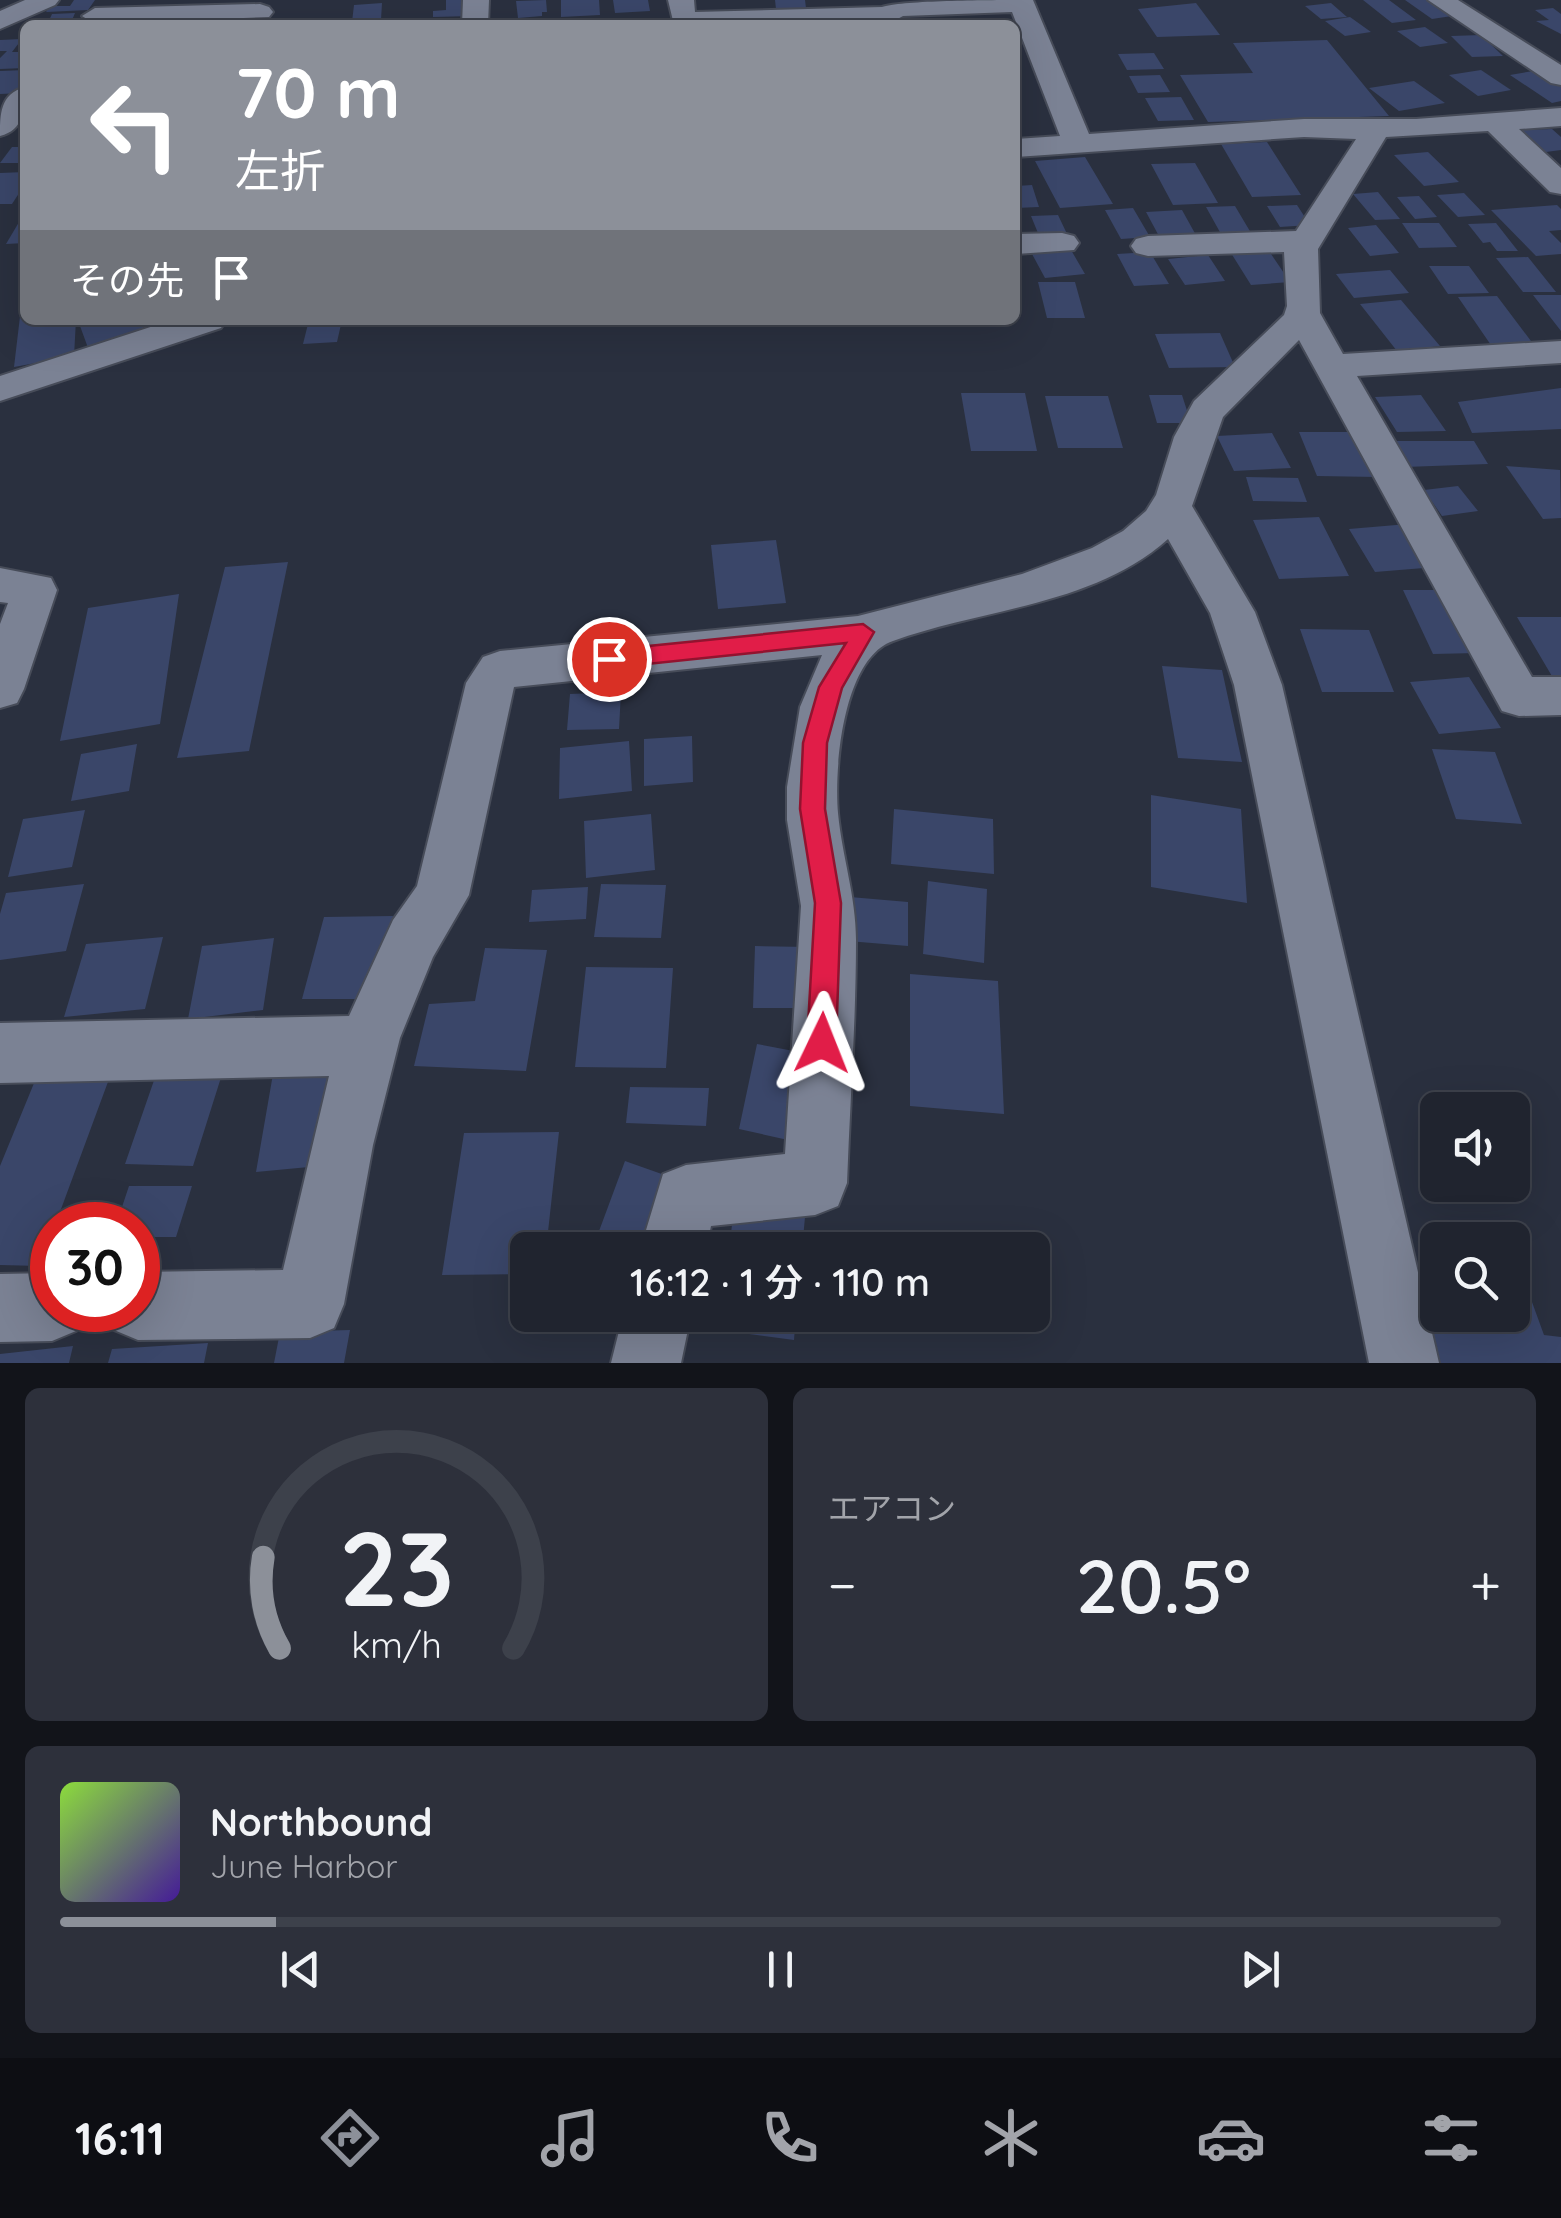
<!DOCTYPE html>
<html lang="ja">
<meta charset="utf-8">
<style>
:root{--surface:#20242f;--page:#2d303b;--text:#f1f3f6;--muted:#a2a4aa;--line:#3d414b;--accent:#8c9099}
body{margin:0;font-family:Quicksand,"Noto Sans JP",sans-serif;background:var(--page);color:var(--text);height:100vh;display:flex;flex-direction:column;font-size:38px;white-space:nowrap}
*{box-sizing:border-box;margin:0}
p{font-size:32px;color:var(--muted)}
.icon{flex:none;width:55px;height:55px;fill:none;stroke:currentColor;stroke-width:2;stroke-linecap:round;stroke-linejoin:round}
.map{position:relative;height:1363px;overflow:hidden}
.details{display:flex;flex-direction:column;gap:25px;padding:25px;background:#12141a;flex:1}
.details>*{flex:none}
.hud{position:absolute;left:20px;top:20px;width:1000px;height:305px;border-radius:15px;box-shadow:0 10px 40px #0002,0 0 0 2px var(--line);background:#8c9099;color:#fff;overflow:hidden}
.controls{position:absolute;left:1420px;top:1092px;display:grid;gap:20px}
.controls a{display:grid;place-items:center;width:110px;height:110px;border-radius:15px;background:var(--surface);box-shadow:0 10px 40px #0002,0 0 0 2px var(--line);font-size:50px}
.speed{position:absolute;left:30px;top:1202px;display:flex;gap:20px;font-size:50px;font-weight:700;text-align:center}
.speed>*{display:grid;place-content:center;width:130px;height:130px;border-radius:50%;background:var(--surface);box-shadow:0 10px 40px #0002,0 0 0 2px var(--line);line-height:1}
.speed .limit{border:15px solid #d22;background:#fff;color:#111}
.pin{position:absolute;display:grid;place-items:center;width:85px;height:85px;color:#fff;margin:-42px;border:5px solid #fff;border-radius:50%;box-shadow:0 2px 10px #0007}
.me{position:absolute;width:110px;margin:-55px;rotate:2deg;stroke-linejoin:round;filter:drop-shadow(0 0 8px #0008)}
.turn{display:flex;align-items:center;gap:35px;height:210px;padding:0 50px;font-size:45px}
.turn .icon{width:130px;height:130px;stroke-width:2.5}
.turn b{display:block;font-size:70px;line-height:85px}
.then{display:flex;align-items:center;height:95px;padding:0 50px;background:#0003;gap:20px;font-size:38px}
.big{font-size:75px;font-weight:600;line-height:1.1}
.details .card{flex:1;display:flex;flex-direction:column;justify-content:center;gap:15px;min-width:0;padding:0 35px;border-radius:15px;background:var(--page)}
.details .dial{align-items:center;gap:0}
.dial svg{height:260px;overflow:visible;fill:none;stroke:var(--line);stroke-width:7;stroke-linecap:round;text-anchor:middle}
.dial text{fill:var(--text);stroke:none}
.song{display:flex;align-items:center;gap:30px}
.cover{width:120px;height:120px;border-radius:15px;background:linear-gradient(135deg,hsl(90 70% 55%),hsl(260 70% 35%))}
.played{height:10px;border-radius:5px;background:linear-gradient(90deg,var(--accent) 15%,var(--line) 15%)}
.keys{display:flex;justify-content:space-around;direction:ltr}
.heat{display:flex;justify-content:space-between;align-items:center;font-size:55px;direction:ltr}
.details .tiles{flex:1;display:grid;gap:25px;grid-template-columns:1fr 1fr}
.card:last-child{grid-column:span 2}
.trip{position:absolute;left:510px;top:1232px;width:540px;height:100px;border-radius:15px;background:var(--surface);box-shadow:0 10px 40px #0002,0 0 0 2px var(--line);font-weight:600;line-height:100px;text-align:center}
.menu{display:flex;height:160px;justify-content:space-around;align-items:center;background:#0d0e13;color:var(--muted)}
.menu .icon{width:70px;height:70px}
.menu .current{color:var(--accent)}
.menu b{font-size:45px;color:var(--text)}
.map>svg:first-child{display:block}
</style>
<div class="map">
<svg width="1561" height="1363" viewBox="0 0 1561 1363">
<rect width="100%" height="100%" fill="#2a303f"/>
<path fill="#3a4669" d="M74,0H95L88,10L46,12L50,6H70Z
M446,0H472V16L433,17V11L446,10Z
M546,0L547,12H542V16L518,18L516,1Z
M561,0H599L600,15L561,17Z
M613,0H648L650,11L615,13Z
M775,0H805L806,8L776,9Z
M1363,0H1389L1416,20L1392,23Z
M1405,0H1428L1452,16L1432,19Z
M382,3L381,20L352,22L354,5Z
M1196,3L1220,35L1157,37L1138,9Z
M1331,3L1347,17L1321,19L1305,6Z
M1553,8L1561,14V34L1536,21L1549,20L1535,10Z
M75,13L70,25H47L52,14Z
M1350,17L1371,32L1345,36L1325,21Z
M1425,27L1448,43L1420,47L1397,31Z
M1481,35L1503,56L1472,57L1451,36Z
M22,39L12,52H25V68L0,69V58L7,51H0V40Z
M1327,40L1389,116L1208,122L1180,75L1253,73L1233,43Z
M1154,53L1164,69L1127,70L1118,54Z
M25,70L22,93L0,94V71Z
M1481,70L1511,90L1478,96L1449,75Z
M1539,70L1561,85V101L1552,103L1510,75Z
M1160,75L1170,92L1138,93L1129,76Z
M1414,81L1445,103L1399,111L1369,88Z
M1181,97L1194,120L1158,121L1145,98Z
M1552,129L1561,137V150L1546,152L1521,130Z
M1267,142L1301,195L1252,197L1221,144Z
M12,147H25V163H0Z
M1428,152L1459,182L1424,186L1394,155Z
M1085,157L1113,204L1060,208L1035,161Z
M1195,163L1218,203L1173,205L1151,164Z
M25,172V184L12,204H0V173Z
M1032,185L1039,207L1015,208V186Z
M1378,192L1400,219L1375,220L1353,194Z
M1464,193L1485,215L1458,217L1437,195Z
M1419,196L1437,217L1415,219L1397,197Z
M1297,205L1310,225L1280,227L1267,206Z
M1557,205L1561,209V230L1549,231L1561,243V254L1536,256L1491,210Z
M1235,206L1251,233L1221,234L1206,207Z
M1133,208L1150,237L1121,239L1105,210Z
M1182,210L1197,237L1160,238L1146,212Z
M25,212V243L6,244Z
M1058,215L1068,236L1040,238L1031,216Z
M1402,223H1439L1457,247L1419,248Z
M1496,223L1518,251H1497L1490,242L1483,243L1468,224Z
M1376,225L1399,253L1370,256L1348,228Z
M1071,250L1085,274L1045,278L1032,254Z
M1269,251L1290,282L1251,285L1231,253Z
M1150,252L1169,284L1134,286L1117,254Z
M1208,255L1225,281L1185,285L1168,259Z
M1528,257L1556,292H1523L1496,258Z
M1429,266H1469L1489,293L1448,294Z
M1390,270L1409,293L1354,298L1336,274Z
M1038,282H1075L1085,318H1047Z
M1533,295H1561V331Z
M1497,296L1537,349L1495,351L1458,297Z
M1401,300L1440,346L1397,351L1360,304Z
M25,307V320H76L74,356L14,367L21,308Z
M101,320H140L148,339L91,356L80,326Z
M309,320H342L337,342L303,344Z
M1220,333L1235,367L1169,368L1155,334Z
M1561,388V429L1472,433L1458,402Z
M961,393H1025L1037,451H971Z
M1149,395H1182L1191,423H1157Z
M1421,395L1446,431L1397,432L1375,397Z
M1045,396H1108L1123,448H1058Z
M1299,432H1358L1378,477L1317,476Z
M1272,433L1291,468L1234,471L1217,436Z
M1389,441H1474L1488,464L1405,467Z
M1506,466L1560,470L1561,518L1543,519Z
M1246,477L1298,478L1307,502L1253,501Z
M1458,486L1478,511L1442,516L1424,490Z
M1319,517L1349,576L1279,579L1253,520Z
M1408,524L1436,567L1375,572L1349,529Z
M776,540L786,603L718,609L711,545Z
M288,562L249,751L177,758L225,567Z
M1403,590H1444L1477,653L1433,654Z
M179,594L160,724L60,741L88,608Z
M1517,617H1561V683H1556Z
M1300,629L1369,630L1394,692H1322Z
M1162,666L1222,670L1242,762L1178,758Z
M1469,677L1501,728L1439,734L1410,682Z
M621,692L619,729L567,730L570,694Z
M692,736L693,782L644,786V739Z
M629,741L632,791L559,799L560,748Z
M137,744L129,791L71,801L81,754Z
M1432,749L1495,752L1522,824L1456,819Z
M1151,795L1241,809L1247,903L1151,887Z
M894,809L993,819L994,874L891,864Z
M85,810L72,867L8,877L23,819Z
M651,814L655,870L586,878L584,821Z
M928,881L987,889L984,963L923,954Z
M84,884L66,951L0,960V914L6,893Z
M601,884L666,885L661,938L594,937Z
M588,887L586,919L529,922L532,890Z
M850,897L908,902V946L848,941Z
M393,916L375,999H302L324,917Z
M163,937L145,1009L64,1017L86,944Z
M274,938L263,1010L188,1019L202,946Z
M755,946L810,947L811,1008H753Z
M485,948L547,950L526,1071L414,1066L429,1004L475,1001Z
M586,967L673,968L666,1068L575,1067Z
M910,974L998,981L1004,1114L910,1106Z
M757,1044L804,1053L788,1140L739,1129Z
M159,1066L224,1068L193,1166L125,1164Z
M344,1068L330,1165L256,1172L273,1074Z
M39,1071H112L40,1266L0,1265V1166Z
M630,1087L709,1088L706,1126L626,1123Z
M559,1132L546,1250H528V1274L442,1275L464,1133Z
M625,1161L673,1178L649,1250H592Z
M129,1186H192L176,1237H138V1225H116Z
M734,1208L805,1217L802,1250H729Z
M1424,1301H1438V1315H1512V1301L1532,1302L1544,1335L1561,1337V1363H1435Z
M721,1315H796L794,1340L719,1330Z
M350,1330L344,1363H274L280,1332Z
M208,1343L204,1363H108L112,1349Z
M73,1346L69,1363H0V1354Z"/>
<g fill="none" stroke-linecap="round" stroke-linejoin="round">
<defs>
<path id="minor" d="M25,0H59L55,5L0,29V11Z
M463,0H489L488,25H462Z
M668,0H694L695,12L882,7C903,0 1002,0 1033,0L1089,134L1304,119H1416L1561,108V126L1519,129L1561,168V194L1550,192L1488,131L1386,137L1318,249L1320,313L1343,354L1561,341V363L1357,376L1532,677H1561V715L1519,716L1502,711L1299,340L1223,417L1192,506L1255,612L1282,685L1439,1363H1369L1234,685L1210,613L1168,539C1093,606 984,608 893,641C843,658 834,768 838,813C842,856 856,896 856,940C856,1021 850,1102 847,1183L838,1206L815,1215L711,1226L706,1250H640L663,1174L686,1165L785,1154L801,906L787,820V787L800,707L822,655L514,687L469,895L433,957L400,1038L373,1145L344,1304L334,1328L310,1338L138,1340L114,1330L106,1310H138V1272L283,1270L329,1076L0,1083V1023L349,1016L393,920L417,886L466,683L483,657L500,651L858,616L1022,574L1092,548L1123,531L1146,511L1156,495L1174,437L1194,401L1284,315L1287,306L1284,252L1148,256L1136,253L1131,246L1136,239L1148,236L1296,231L1356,139L1304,137L1015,157V139L1060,136L1012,12L903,16L892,22L674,25Z
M1428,0H1458L1561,65V85L1551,83Z
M260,4L269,7L273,12L269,17L95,24L82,16L95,8Z
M25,87C25,109 24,130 0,136C0,114 0,94 25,87Z
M1062,233L1074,236L1079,243L1074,250L1015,254V234Z
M172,320H226L221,328L0,401V376Z
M0,568L51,578L57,590L24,689L17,703L0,708V624L8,603L0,602Z
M52,1273V1310H85L76,1331L52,1341L0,1342V1274Z
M623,1315H691L681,1363H611Z"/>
</defs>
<use href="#minor" stroke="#474c59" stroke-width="4"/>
<use href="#minor" fill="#7b8294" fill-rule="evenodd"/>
</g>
<path fill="#e11d48" stroke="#92132f" stroke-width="2.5" d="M863,624L874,632L842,688L827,743L825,809L841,903L836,1043L832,1053L822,1057L811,1053L807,1043L815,903L800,809L803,743L819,687L846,643L609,668L598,659L609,650Z"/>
</svg>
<div class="controls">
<a><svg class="icon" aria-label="sound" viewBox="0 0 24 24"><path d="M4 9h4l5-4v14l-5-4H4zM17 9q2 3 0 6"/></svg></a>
<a><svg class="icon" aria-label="search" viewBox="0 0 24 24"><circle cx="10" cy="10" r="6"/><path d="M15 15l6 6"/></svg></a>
</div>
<div class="speed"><div class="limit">30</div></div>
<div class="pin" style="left:609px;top:659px;background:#d93025"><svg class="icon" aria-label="arrive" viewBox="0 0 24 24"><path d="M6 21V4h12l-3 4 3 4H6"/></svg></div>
<svg class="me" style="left:822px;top:1043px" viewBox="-20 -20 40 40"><path d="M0-17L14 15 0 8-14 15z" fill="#e11d48" stroke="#fff" stroke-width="4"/></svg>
<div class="trip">16:12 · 1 分 · 110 m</div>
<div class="hud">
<div class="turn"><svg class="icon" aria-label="left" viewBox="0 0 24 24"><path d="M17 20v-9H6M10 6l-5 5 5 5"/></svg><div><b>70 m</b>左折</div></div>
<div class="then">その先<svg class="icon" aria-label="arrive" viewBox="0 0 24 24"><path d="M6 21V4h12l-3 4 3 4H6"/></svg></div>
</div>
</div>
<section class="details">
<div class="tiles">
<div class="card dial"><svg viewBox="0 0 100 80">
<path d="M14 69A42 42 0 1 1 86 69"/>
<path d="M14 69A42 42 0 0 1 9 41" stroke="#8c9099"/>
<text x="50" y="56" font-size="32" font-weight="700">23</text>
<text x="50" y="72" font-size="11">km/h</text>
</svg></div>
<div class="card"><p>エアコン</p>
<div class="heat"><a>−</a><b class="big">20.5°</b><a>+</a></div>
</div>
<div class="card">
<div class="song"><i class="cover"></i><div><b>Northbound</b><p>June Harbor</p></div></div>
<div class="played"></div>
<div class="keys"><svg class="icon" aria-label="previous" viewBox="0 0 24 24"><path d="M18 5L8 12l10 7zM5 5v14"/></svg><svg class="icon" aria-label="pause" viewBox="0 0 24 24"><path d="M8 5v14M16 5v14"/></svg><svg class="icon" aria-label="next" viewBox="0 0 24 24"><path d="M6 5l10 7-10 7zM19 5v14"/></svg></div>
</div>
</div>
</section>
<nav class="menu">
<b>16:11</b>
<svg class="icon current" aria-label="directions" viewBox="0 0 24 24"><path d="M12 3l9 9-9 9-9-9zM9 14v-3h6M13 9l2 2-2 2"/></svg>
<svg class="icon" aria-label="music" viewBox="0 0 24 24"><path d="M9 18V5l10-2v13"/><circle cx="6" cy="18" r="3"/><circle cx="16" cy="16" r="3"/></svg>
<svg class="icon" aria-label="phone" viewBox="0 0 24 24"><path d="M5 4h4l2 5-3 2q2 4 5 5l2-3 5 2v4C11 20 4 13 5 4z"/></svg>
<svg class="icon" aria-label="climate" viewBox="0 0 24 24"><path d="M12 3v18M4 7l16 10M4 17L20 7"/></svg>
<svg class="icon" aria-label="car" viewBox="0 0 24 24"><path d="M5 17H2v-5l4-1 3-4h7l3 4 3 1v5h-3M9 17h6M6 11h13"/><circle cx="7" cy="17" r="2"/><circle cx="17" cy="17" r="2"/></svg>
<svg class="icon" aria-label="filters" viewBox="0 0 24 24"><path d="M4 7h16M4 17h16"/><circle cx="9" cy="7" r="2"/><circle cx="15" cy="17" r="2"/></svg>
</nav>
